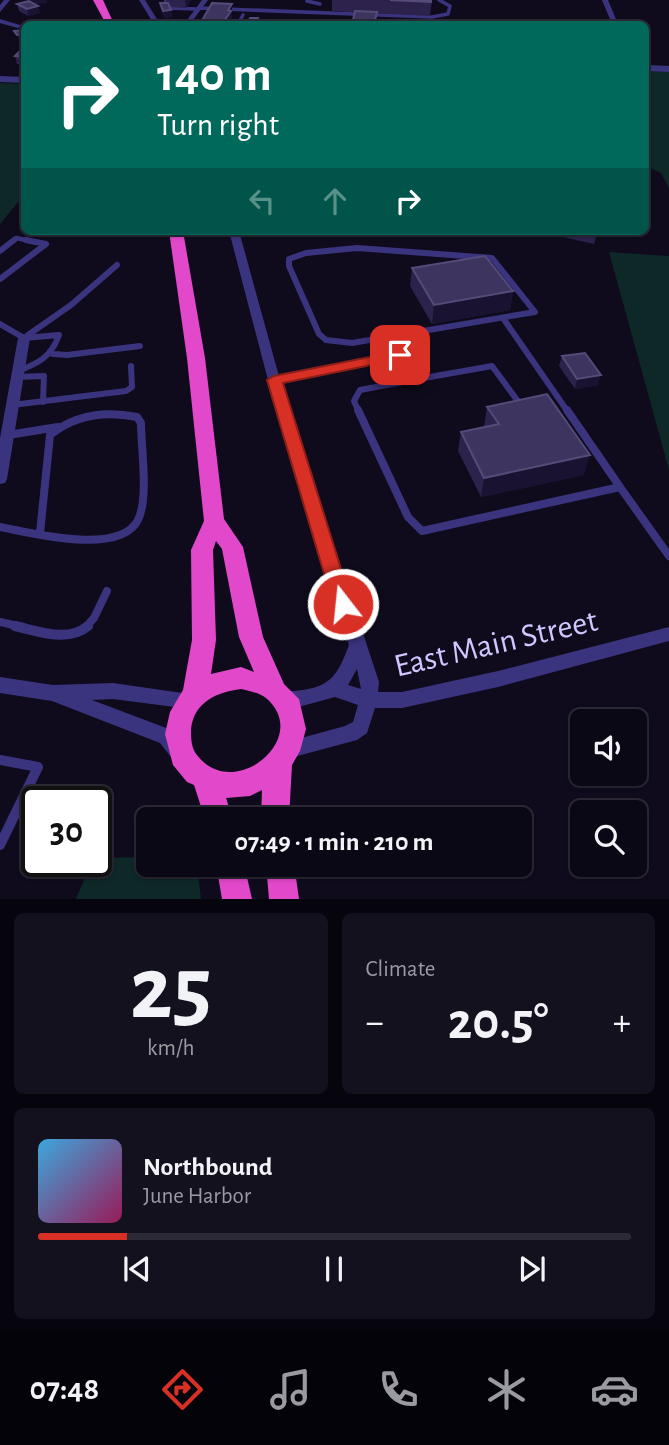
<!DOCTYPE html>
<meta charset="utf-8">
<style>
:root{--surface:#0b0816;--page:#14111f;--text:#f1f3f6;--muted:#9a9aa1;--line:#2b2935;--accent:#d93025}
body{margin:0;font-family:"Alegreya Sans",sans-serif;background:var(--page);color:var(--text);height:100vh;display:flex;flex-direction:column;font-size:26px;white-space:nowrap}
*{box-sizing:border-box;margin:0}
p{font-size:23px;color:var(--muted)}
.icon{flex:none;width:38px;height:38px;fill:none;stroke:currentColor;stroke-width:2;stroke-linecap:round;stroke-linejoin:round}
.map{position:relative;height:899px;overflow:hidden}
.sheet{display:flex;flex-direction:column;gap:14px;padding:14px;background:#06040c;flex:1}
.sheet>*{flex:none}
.hud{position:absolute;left:21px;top:21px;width:628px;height:214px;border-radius:10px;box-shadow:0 2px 5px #0004,0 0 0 2px var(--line);background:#00695c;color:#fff;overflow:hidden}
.fabs{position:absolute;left:570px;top:709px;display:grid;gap:14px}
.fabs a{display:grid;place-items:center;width:77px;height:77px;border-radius:10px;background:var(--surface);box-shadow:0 2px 5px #0004,0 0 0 2px var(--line);font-size:35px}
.speed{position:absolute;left:21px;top:786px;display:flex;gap:14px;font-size:35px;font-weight:700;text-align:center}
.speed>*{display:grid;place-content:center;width:91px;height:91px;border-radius:50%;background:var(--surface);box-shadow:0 2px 5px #0004,0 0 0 2px var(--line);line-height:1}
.speed .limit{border:4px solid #111;border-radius:10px;background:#fff;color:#111}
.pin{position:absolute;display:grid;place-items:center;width:60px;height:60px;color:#fff;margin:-30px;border-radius:14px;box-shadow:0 4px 10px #0006}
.me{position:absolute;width:77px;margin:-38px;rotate:344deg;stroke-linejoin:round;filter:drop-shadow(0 0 5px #0008)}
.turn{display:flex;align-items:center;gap:24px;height:147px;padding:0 21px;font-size:32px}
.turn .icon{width:91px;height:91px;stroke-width:2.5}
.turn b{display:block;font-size:49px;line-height:60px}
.lanes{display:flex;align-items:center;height:66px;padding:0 21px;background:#0003;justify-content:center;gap:35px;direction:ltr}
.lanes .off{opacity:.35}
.big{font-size:52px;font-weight:700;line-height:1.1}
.sheet .widget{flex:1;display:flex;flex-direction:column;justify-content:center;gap:10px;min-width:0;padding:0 24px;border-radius:10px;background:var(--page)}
.sheet .dial{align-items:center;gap:0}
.dial b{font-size:91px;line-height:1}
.song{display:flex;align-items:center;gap:21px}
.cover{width:84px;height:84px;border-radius:10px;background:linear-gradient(135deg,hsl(200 70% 55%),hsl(330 70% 35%))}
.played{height:7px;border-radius:4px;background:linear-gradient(90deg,var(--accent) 15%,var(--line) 15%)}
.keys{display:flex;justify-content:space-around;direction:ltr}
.heat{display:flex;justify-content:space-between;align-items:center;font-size:38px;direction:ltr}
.sheet .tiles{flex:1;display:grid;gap:14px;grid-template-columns:1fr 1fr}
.widget:last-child{grid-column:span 2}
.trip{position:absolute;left:136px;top:807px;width:396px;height:70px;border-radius:10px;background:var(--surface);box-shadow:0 2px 5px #0004,0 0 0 2px var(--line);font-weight:700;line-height:70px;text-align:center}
.tab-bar{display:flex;height:112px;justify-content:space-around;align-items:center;background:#040309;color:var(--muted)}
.tab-bar .icon{width:49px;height:49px}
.tab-bar .current{color:var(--accent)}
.tab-bar b{font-size:32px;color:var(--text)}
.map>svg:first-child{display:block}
</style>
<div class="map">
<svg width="669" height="899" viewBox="0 0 669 899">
<rect width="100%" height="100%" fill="#0f0b1d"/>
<path fill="#0e2727" d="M646,71L669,72V188L661,173L646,166Z
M0,83L24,84V195L0,224Z
M609,252L669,256V470Z
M149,857V864L197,865L201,899H76L92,861H96V858Z"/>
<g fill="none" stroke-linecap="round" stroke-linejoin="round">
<path stroke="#3a347e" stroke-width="3.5" d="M166,0L164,8L198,9
M307,1L320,4
M199,8L432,17L448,14L450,6L439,0
M238,24L243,15
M344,24C355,19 373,18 383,24"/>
<path stroke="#3a347e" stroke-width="4.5" d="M646,182V188
M11,242L16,238L35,242"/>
<path stroke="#3a347e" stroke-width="6" d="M357,248L492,258L535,312L352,343L326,340L319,334L289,266V259L306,253Z
M0,251L14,240
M0,279L46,244L26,240
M503,318L568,412
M0,324L24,338L59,335C51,357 39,363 18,371
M28,335L71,305L117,265
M389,337L400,355
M53,354L67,355L140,346
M17,377L44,376L43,402
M274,380L400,355L413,380L360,390L354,401L359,412
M413,380L492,366L523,408
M12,405L126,391L132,387L131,366"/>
<path stroke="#3a347e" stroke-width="8" d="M358,410L408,517L422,531L620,487L669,556
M567,410L620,487
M8,435L58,427
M0,527C32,533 120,556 138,520C149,498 141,448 141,423L137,417C106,411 75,415 50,435L40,533
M0,622L22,627
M86,627L94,618L107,591"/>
<path stroke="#3a347e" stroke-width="10" d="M15,626C37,631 68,643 88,626
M0,760L38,767L0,845"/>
<path fill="#3a347e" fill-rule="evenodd" d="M4,0H10L0,12V5Z
M139,0H145L160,24H154Z
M202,0H208L190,24H184Z
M602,0H608L618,24H612Z
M0,19L20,25L22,26L18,28L0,23Z
M229,231H239L280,380L379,682L378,692H402L498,671L669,627V641L498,687L402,708H375L367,733L357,740L290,758L283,755L281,749L283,743L345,726L353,722L358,705L335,697L302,706L286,708L280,706L277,700L280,694C287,691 295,691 303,690C333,686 339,671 349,645L268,380ZM357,669L361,689L348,685Z
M24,334L30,338L7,479L5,483L0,484V438L18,338Z
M0,677L53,685L113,683L196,695L199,701L196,707L190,709L113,699L92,700L174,731L187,751L185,757L178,760L171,757L160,743L52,701L0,693Z"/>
<path fill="#3a347e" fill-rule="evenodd" d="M646,65L669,66V72L646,71Z
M0,76L24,77V83L0,82Z"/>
<path fill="#e248ca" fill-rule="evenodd" d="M93,0H103L114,24H106Z
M169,231H183L205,358L224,519L243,547L263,637L284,684L299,699L306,729L300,751L292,765L289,819H261L262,790L250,796L226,798L233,819H205L194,785L187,782L173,765L165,734L170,712L183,690L192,640L191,550L204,521L187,358ZM216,541L222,549L239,637L254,672L241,667L211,674L216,640L213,550ZM241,689C249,691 260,693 266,698C313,738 233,803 197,755C191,748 191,738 191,729C194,702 217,692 241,689Z
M216,864H244L252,899H222Z
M266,864H294L299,899H269Z"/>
</g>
<path fill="#2c224c" d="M29,0H46L47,3L35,4L38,6L40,13L28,16L19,11L17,4L29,1Z
M166,0H191L186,8L170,7L172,17L164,18L160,3H166Z
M332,0H432L430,16L332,11Z
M24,47V64H17L15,56Z
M457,231H490L458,233Z
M536,231H599L594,244Z
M412,268L513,291L510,310L432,324L410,286Z
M562,356L598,385L575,389L559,366Z
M487,407L584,475L481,497L458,451L461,432L485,427L484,426Z"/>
<path fill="#191231" d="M29,0H46L47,3L30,5Z
M185,0H191L186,8Z
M232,4V21L230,24H222Z
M38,6L40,13L28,16L27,9Z
M171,10L172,17L164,18L163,11Z
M24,34V38L18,39L17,35Z
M597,231H599L594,244Z
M513,291L510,310L432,324L434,305Z
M601,375L598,385L575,389L577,379Z
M590,455L584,475L481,497L484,478Z"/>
<path fill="#3e3460" stroke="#554b79" stroke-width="2" d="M390,0H431V2Z
M29,1L38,6L27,9L17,4Z
M160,3H168L171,10L163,11Z
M212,3L232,4L228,10L231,11L222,24H200Z
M355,11L377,12L374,24H352Z
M250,18H258L255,24H247Z
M24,30V34L17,35L14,31Z
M24,47V57L15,56Z
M485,256L513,291L434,305L412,268Z
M585,353L601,375L577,379L562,356Z
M547,394L590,455L484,478L461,432L499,424L487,407Z"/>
<path fill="#d93025" stroke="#8d1f18" stroke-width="2" d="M400,351L407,355L405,358L283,383L352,604L349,610L343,612L336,610L333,604L267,380L274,376Z"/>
<g text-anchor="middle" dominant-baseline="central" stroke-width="7" stroke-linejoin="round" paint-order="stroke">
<g font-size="33" fill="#d0c7ff" stroke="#0f0b1d">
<text transform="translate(496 644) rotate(-13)">East Main Street</text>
</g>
</g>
</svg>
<div class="fabs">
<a><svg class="icon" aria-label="sound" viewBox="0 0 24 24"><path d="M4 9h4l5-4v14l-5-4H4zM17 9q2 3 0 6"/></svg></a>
<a><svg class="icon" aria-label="search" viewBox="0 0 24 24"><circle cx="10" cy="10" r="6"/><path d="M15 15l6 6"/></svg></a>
</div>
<div class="speed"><div class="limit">30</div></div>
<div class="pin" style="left:400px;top:355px;background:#d93025"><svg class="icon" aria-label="arrive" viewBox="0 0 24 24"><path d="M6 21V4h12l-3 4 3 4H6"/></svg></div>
<svg class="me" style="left:343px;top:604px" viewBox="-20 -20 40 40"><circle r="17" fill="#d93025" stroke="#fff" stroke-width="3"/><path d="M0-11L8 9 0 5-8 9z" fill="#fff"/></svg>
<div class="trip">07:49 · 1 min · 210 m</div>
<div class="hud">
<div class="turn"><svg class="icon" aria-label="right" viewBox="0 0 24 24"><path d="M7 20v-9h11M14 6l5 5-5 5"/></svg><div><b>140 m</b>Turn right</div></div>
<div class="lanes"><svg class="icon off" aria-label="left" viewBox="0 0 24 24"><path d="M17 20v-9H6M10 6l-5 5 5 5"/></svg><svg class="icon off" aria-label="ahead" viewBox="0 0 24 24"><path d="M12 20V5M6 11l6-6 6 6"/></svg><svg class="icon" aria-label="right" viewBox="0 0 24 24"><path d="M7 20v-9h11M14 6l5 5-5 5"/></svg></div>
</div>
</div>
<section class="sheet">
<div class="tiles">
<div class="widget dial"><b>25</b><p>km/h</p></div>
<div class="widget"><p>Climate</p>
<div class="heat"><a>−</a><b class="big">20.5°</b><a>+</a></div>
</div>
<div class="widget">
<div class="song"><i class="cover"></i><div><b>Northbound</b><p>June Harbor</p></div></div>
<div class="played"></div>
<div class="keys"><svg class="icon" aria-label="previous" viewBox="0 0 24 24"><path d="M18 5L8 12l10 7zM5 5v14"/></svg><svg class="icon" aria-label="pause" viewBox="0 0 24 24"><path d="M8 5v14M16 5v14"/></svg><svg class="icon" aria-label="next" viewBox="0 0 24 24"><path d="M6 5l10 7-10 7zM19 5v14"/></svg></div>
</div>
</div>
</section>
<nav class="tab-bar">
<b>07:48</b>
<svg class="icon current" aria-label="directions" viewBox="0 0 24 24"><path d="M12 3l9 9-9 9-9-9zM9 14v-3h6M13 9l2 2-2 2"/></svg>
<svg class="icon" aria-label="music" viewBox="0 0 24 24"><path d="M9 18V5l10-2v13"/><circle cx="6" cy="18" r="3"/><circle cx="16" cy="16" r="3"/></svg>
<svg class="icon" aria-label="phone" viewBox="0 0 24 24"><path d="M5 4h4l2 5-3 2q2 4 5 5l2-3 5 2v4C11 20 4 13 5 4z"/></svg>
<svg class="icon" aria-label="climate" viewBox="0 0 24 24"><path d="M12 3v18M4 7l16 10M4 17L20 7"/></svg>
<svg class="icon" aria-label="car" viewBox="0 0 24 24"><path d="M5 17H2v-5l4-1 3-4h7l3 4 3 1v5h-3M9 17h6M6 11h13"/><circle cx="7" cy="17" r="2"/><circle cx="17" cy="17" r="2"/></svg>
</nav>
